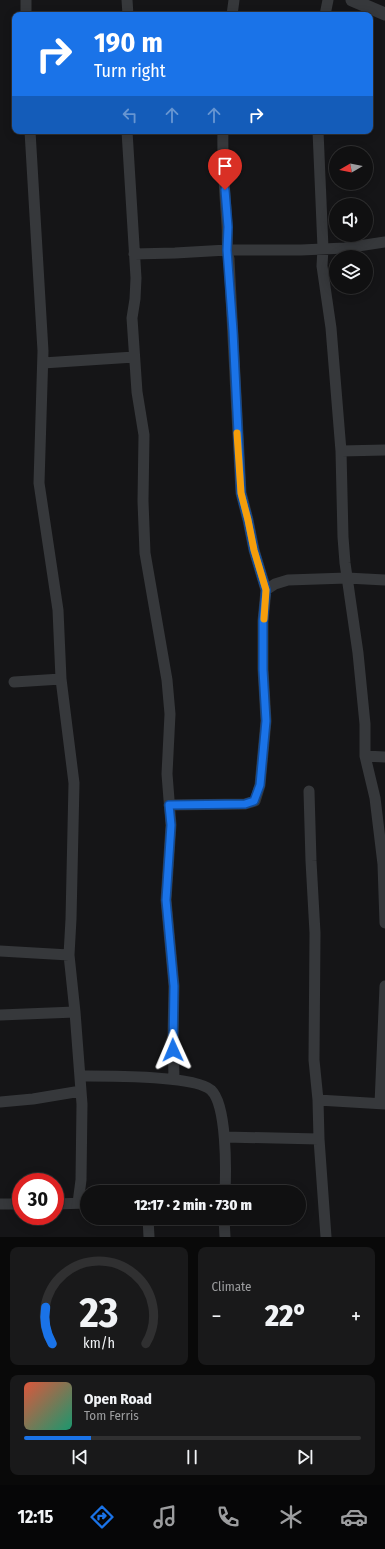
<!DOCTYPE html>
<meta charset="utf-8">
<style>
:root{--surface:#101011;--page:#19191a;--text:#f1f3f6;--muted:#9c9d9f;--line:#303031;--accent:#1a73e8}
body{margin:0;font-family:"Fira Sans Condensed",sans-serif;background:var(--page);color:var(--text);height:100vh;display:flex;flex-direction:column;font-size:15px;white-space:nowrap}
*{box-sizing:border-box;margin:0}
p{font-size:13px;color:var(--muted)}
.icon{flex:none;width:22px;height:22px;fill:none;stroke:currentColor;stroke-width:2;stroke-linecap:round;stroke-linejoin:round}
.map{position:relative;height:1237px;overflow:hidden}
.sheet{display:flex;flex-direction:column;gap:10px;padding:10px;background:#090909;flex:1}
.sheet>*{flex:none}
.banner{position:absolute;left:12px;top:12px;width:361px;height:122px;border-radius:8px;box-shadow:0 2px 10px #0003,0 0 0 1px var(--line);background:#1a73e8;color:#fff;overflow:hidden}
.needle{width:26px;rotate:260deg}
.fabs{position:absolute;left:329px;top:146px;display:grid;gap:8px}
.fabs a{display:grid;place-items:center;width:44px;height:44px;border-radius:50%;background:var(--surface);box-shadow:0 2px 10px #0003,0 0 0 1px var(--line);font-size:20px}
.speed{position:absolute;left:12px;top:1173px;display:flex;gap:8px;font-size:20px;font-weight:700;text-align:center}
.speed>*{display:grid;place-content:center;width:52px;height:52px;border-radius:50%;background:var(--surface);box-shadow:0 2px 10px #0003,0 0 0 1px var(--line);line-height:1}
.speed .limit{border:6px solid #d22;background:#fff;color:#111}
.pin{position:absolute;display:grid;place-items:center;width:34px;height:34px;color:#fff;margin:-41px -17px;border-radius:50% 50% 50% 0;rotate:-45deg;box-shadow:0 0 4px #0007}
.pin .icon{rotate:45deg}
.me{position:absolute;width:44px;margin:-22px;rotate:359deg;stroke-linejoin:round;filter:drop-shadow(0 0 3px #0008)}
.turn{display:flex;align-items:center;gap:14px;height:84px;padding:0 16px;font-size:18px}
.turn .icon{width:52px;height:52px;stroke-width:2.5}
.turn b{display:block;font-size:28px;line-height:34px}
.lanes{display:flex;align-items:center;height:38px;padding:0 16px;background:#0003;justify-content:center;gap:20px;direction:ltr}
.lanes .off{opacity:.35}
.big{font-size:30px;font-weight:800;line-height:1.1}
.sheet .widget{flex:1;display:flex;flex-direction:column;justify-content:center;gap:6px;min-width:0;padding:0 14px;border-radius:8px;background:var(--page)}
.sheet .dial{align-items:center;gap:0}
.dial svg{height:104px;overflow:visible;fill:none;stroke:var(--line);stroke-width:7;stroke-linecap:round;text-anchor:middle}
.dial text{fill:var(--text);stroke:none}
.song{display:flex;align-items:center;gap:12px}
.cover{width:48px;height:48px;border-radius:6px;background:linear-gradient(135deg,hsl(10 70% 55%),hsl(160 70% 35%))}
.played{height:4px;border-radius:2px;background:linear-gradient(90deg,var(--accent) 20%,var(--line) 20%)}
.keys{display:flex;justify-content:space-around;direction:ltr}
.heat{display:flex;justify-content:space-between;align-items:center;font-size:22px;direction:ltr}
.sheet .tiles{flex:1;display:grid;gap:10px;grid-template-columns:1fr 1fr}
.widget:last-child{grid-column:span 2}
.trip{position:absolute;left:80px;top:1185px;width:226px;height:40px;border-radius:20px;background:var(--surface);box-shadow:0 2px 10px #0003,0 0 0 1px var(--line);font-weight:800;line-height:40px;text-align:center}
.tabs{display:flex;height:64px;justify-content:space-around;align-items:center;background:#060607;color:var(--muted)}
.tabs .icon{width:28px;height:28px}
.tabs .active{color:var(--accent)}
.tabs b{font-size:18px;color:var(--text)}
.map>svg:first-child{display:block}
</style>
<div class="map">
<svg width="385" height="1237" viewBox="0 0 385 1237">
<rect width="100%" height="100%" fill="#151517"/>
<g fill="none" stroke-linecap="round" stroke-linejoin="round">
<path stroke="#36383b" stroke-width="11" d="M127,0L128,15
M26,15V0
M232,15L234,0
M325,15L328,0
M30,131L43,351L39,483L58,610L61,679L74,783L71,919L69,955L75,1012L82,1104L81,1180L78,1203
M127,131L136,278L135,299L132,318L137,392L144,435L143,501L145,553L167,680L170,714L167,774L171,825L166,900L174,986L173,1035L174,1079
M318,131L323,248L322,266L331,328L341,451L343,537L345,563L358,653L365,724V756L375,798L383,864L385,923
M134,254L175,253L227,250H301L345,248L385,242
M43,363L134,357
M341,451L385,450
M266,590L275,584L288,580L347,578L385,580
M14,682L61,679
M365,756L385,757
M309,791L311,861L315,933L314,1060L318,1100L319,1139L326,1237
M169,805L245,804L255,801L260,785L266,721L263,669V621L266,590L254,550L248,520L241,493L229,259C226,248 228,237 227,225C225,194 222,162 223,131
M0,951L69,955
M0,1015L75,1012
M80,1076C105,1076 194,1075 211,1090C227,1105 226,1170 225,1192
M318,1100L385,1104
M0,1102L33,1099L81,1091
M380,1104L385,986
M225,1137L319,1139
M0,1204H21
M55,1204L87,1203
M148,1218L149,1237
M224,1218L225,1237"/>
<path stroke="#36383b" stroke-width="13" d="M352,0L385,14"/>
</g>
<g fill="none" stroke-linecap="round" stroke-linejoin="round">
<defs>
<path id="route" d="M173,1050L174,986L166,900L171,825L169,805L245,804L254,801L260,785L266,721L263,670V621L266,590L254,550L248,520L241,493L233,331L227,250L228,227L225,190"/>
</defs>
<use href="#route" stroke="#114b97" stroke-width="10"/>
<use href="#route" stroke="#1a73e8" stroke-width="7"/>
<path stroke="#f59e0b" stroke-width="7" d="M237,433L241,493L248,520L254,550L266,590L264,619"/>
</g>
</svg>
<div class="fabs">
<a><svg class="needle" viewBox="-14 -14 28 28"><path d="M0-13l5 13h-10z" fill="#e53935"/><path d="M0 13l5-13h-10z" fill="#9c9d9f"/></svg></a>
<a><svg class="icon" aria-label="sound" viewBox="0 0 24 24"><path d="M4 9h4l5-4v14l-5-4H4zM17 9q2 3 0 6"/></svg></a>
<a><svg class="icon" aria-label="layers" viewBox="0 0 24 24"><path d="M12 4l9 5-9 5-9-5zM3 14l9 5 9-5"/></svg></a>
</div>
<div class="speed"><div class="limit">30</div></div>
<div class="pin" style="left:225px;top:190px;background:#d93025"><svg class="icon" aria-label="arrive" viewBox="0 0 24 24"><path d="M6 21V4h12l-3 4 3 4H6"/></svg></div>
<svg class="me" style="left:173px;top:1050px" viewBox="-20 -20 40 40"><path d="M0-17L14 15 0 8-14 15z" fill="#1a73e8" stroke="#fff" stroke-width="4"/></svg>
<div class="trip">12:17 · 2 min · 730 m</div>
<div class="banner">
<div class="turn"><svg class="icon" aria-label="right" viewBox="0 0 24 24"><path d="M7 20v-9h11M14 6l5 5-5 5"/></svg><div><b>190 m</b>Turn right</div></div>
<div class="lanes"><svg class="icon off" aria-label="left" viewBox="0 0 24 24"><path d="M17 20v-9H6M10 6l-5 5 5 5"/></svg><svg class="icon off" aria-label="ahead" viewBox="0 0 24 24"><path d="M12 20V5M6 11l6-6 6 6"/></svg><svg class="icon off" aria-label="ahead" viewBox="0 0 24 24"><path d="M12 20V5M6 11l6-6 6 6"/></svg><svg class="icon" aria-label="right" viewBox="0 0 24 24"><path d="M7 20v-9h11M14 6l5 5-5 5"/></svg></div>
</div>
</div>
<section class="sheet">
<div class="tiles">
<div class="widget dial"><svg viewBox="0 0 100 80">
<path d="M14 69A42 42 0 1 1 86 69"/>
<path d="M14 69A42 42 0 0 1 9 41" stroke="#1a73e8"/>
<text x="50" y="56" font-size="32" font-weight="700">23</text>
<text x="50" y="72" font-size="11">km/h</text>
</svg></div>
<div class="widget"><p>Climate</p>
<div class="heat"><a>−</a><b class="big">22°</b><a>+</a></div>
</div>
<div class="widget">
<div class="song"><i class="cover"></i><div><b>Open Road</b><p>Tom Ferris</p></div></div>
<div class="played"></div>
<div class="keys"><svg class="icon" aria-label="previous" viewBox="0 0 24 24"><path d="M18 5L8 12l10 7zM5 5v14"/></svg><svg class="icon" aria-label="pause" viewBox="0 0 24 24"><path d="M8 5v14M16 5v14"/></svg><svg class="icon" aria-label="next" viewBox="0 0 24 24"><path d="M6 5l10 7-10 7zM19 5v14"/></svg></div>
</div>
</div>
</section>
<nav class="tabs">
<b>12:15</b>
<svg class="icon active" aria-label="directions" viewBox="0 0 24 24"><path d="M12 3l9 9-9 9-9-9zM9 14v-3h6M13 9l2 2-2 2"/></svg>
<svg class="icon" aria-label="music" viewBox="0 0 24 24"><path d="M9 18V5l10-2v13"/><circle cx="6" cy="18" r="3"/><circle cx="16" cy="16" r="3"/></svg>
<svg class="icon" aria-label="phone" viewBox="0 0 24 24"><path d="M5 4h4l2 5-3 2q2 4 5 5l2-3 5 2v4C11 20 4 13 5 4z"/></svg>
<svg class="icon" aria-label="climate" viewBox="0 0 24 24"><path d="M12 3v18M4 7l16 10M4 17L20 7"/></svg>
<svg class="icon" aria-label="car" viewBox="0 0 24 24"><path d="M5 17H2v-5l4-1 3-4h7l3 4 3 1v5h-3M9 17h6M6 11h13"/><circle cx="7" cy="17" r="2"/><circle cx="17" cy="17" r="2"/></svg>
</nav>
